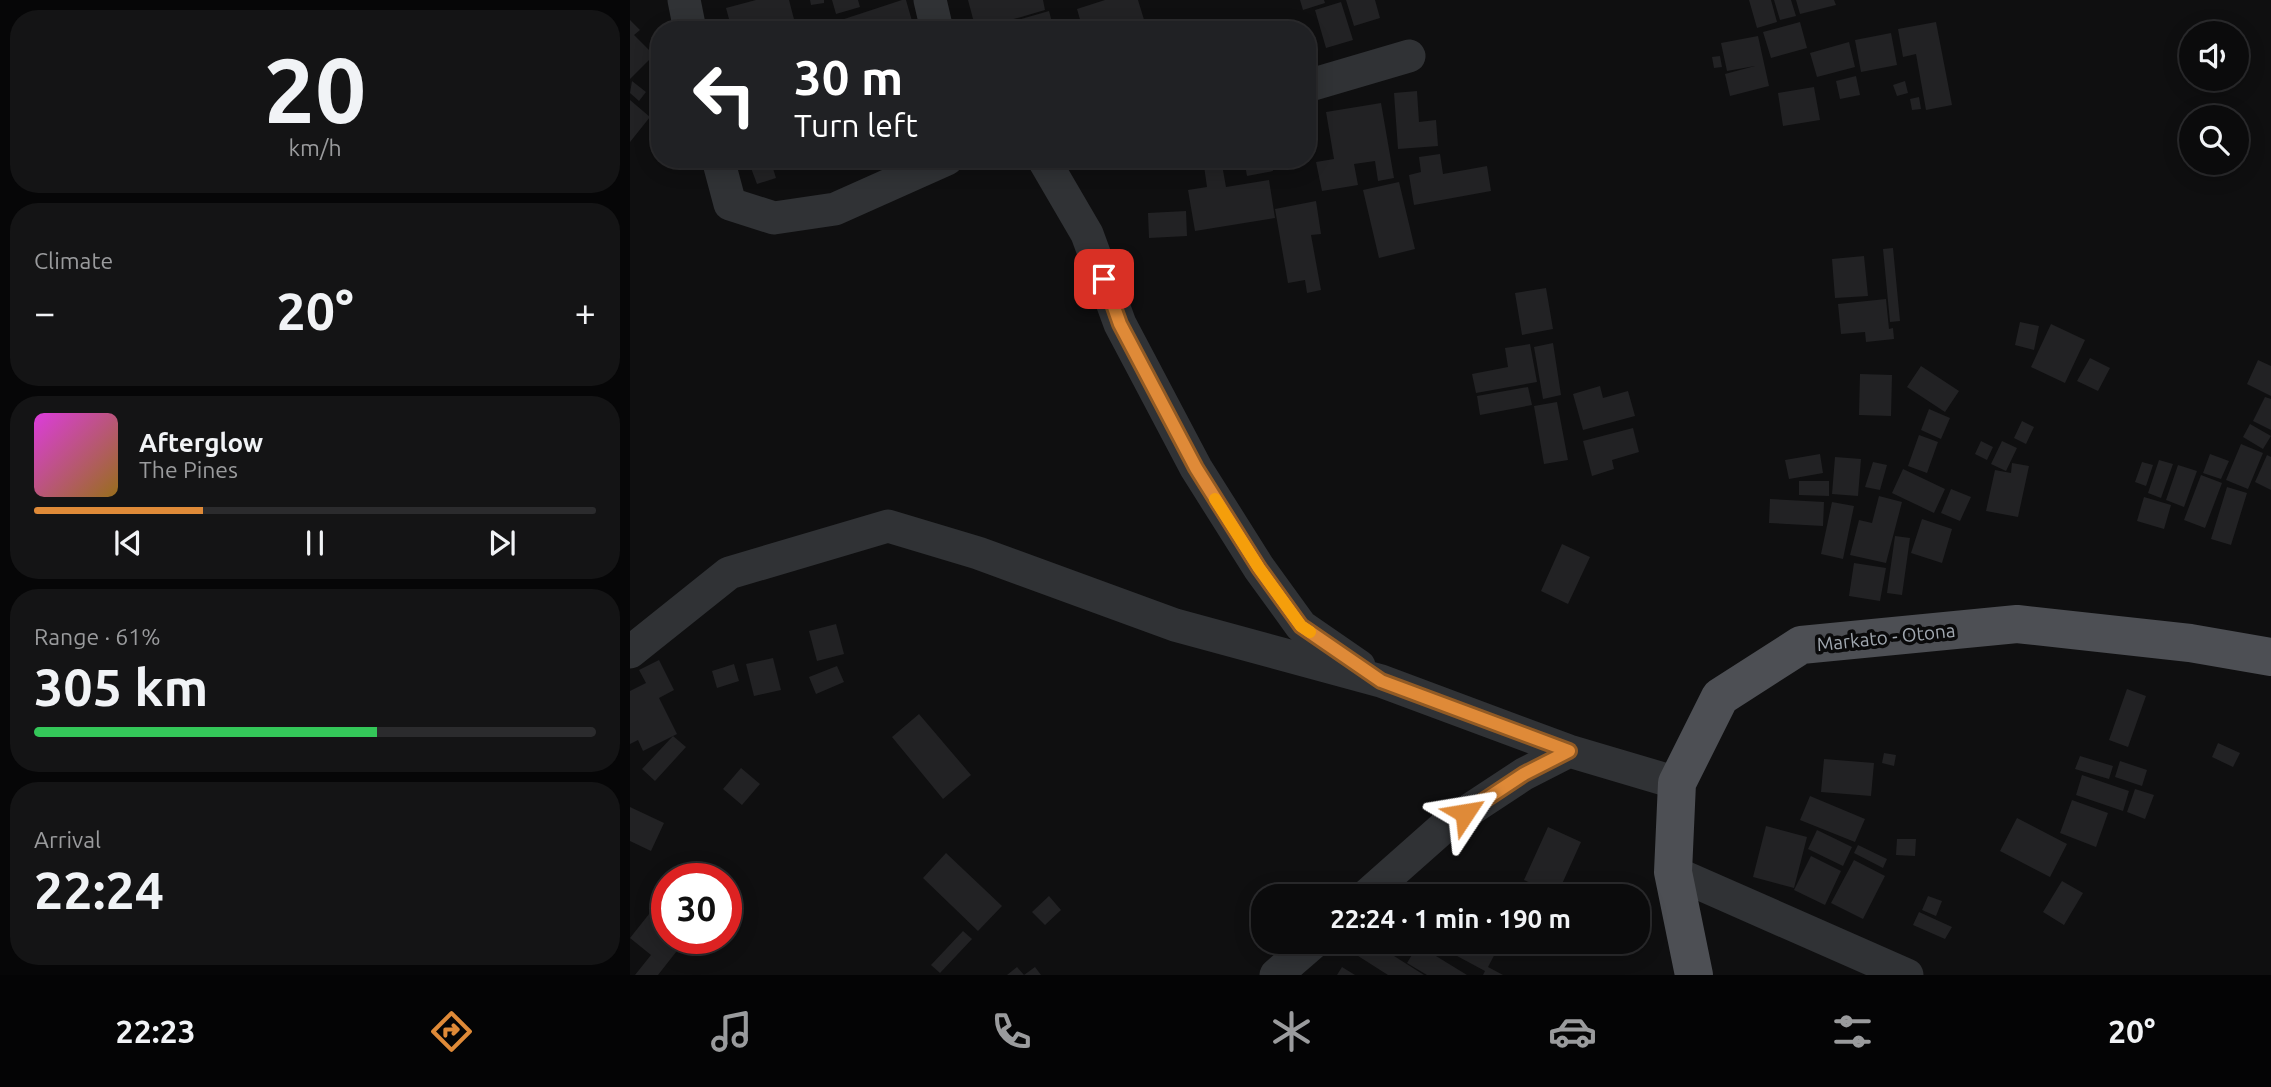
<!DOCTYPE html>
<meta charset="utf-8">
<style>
:root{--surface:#0b0b0c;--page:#141415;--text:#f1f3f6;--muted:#9a9b9d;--line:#2b2b2d;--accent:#df8a38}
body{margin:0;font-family:Ubuntu,sans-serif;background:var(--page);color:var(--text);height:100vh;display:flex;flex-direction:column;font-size:26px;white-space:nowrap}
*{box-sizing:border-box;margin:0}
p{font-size:23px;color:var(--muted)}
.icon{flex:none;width:38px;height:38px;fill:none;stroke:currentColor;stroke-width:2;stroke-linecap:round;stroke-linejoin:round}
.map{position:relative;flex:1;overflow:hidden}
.sheet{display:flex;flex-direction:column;gap:10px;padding:10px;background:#060607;width:630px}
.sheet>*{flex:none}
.hud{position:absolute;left:21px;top:21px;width:665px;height:147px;border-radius:28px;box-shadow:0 4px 18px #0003,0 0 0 2px var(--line);background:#202124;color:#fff;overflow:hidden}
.buttons{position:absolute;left:1549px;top:21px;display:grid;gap:14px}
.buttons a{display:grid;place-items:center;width:70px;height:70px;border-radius:50%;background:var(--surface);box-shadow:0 4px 18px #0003,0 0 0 2px var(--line);font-size:35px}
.speed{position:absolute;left:21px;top:863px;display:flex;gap:14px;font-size:35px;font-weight:700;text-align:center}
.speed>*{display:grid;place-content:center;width:91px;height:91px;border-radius:50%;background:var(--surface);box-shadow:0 4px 18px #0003,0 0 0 2px var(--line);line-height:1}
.speed .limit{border:10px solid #d22;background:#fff;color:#111}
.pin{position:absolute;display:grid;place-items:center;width:60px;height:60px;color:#fff;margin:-30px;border-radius:14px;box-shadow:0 4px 10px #0006}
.me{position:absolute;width:77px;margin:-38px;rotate:57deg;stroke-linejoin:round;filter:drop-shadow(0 0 5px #0008)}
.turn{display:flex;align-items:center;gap:24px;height:147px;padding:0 28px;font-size:32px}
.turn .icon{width:91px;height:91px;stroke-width:2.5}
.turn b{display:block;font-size:49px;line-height:60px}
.big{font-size:52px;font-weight:700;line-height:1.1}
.sheet .tile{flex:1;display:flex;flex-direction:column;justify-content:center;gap:10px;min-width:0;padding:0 24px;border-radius:28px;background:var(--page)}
.sheet .dial{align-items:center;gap:0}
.dial b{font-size:91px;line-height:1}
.song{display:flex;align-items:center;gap:21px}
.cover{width:84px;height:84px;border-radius:10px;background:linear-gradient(135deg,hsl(300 70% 55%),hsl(40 70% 35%))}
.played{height:7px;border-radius:4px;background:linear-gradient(90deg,var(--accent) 30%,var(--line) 30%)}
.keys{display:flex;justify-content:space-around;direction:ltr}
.heat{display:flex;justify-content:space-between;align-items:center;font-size:38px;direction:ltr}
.charge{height:10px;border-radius:5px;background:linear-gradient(90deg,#34c759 61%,var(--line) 0)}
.trip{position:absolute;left:621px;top:884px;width:399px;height:70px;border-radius:28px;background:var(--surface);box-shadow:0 4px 18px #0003,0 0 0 2px var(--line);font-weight:700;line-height:70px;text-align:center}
.dock{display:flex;height:112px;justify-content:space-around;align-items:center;background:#040405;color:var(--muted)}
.dock .icon{width:49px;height:49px}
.dock .active{color:var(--accent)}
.dock b{font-size:32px;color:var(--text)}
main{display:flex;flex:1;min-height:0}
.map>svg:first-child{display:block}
</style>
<main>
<section class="sheet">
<div class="tile dial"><b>20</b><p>km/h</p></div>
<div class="tile"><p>Climate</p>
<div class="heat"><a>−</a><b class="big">20°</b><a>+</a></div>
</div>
<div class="tile">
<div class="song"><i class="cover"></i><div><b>Afterglow</b><p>The Pines</p></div></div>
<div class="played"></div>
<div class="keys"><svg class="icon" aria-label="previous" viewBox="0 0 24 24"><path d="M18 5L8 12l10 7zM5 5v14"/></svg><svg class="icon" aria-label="pause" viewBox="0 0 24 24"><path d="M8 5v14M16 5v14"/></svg><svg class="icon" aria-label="next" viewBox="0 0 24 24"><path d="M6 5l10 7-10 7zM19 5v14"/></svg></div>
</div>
<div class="tile"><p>Range · 61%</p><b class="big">305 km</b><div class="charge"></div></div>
<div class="tile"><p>Arrival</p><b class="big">22:24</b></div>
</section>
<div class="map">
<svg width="1641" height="975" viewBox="0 0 1641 975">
<rect width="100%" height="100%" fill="#0f0f10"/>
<path fill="#222224" d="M126,0H159L166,27L102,30L96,8Z
M180,0H194V3L181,5Z
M202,0H228L230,7L206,14Z
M272,0H276L282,21L257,30H197L196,25Z
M338,0H413L415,10L346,30Z
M475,0H508L515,23L511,24L512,30H453L447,9Z
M670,0H694L695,3L673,10Z
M716,0H745L750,18L724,26Z
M1119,0H1141L1147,22L1127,28Z
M1144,0H1161L1166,16L1150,20Z
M1166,0H1204L1206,5L1170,14Z
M711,2L723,40L696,48L685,10Z
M419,11L424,30H357V29Z
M0,20L10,30L4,35L24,55L0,79Z
M1170,22L1177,48L1141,58L1133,32Z
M1306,22L1322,105L1296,110L1286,54L1273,57L1268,29Z
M1261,33L1267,65L1231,72L1225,40Z
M1128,36L1139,86L1100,96L1095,74L1125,66L1097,71L1091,43Z
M1219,42L1225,67L1187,77L1180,53Z
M1090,56L1092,67L1084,68L1082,57Z
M1226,76L1230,95L1210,99L1206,81Z
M2,81L16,92L9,101L0,93Z
M1275,81L1278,93L1267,96L1263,85Z
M1184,87L1190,120L1153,126L1148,93Z
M787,91L789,122L806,120L808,146L768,149L764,93Z
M1289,97L1291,109L1282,110L1280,99Z
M0,100L20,117L0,142Z
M751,103L764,178L748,181L745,161L724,164L728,185L692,191L686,162L704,159L696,112Z
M810,154L813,174L857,166L861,191L784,205L779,175L791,172L789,157Z
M194,159H218L219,163L196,167Z
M573,159H591L596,187L639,180L645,218L565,231L558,190L577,187Z
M614,159H641L643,171L617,176Z
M141,162L146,178L127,184L121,168Z
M769,182L785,249L749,258L733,190Z
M686,201L691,234L681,235L691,290L677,293L675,280L658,283L645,209Z
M556,211L557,236L519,238L518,213Z
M1263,248L1270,321L1260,322L1253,249Z
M1234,256L1238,296L1205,298L1202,259Z
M916,288L923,329L892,335L885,293Z
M1256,299L1259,329L1263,328L1264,339L1236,342L1235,332L1211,334L1208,304Z
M1390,322L1409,326L1404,350L1385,345Z
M1421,324L1455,340L1435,383L1401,367Z
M923,343L931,395L913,399L904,347Z
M900,344L907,382L846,393L842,374L878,367L875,348Z
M1460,358L1480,368L1468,391L1447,381Z
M1628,360L1641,366V396L1617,384Z
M1291,366L1329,391L1315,412L1277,387Z
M1230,374L1262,375L1261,416L1229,415Z
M970,386L973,398L998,391L1005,416L953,430L943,394Z
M898,387L902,405L850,415L847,396Z
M1635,397L1641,399V430L1623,421Z
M927,402L938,460L914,464L904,406Z
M1299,409L1320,418L1311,439L1291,430Z
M1392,421L1404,427L1396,444L1384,438Z
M1620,424L1641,436L1633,449L1613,437Z
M1003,428L1009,452L982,460L984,469L962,476L953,441Z
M1289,435L1308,442L1297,473L1278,466Z
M1351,441L1363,447L1357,460L1345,454Z
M1372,441L1387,448L1376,471L1361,464Z
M1611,444L1633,453L1618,489L1596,480Z
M1190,454L1193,473L1159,479L1155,460Z
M1580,454L1599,461L1591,479L1573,473Z
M1637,455L1641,457V490L1625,482Z
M1205,457L1231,459L1228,496L1202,494Z
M1529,460L1543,464L1531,498L1518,493Z
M1243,462L1257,465L1250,490L1235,487Z
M1512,462L1523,465L1516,486L1505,482Z
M1382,463L1399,466L1388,517L1356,511L1365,470L1381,473Z
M1548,465L1567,471L1554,507L1536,500Z
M1273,469L1315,489L1304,513L1262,493Z
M1571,475L1592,483L1575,528L1554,520Z
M1169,481H1199V496L1169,495Z
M1597,487L1617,493L1601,545L1581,539Z
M1321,489L1341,497L1330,521L1311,513Z
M1249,496L1272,502L1256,563L1220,555L1229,520L1242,523Z
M1514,497L1541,505L1534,529L1507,521Z
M1140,499L1194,502L1193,526L1139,523Z
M1202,502L1224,506L1213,559L1191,554Z
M1292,519L1322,529L1312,563L1281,553Z
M1265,536L1280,538L1272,595L1257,593Z
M932,544L960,557L938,604L911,591Z
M1224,563L1256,568L1250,601L1219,596Z
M206,624L214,654L187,661L179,631Z
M143,658L151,690L124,696L116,664Z
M29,660L44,690L29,698L47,734L13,751L8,740L0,744V691L16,683L9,670Z
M104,664L109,681L87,688L82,671Z
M207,666L214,682L186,694L179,677Z
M1497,689L1516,696L1498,747L1479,740Z
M289,714L341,775L313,799L262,737Z
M43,736L56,747L25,781L12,769Z
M1588,743L1610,753L1603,767L1582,757Z
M1254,753L1266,755L1264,766L1252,763Z
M1450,756L1483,766L1479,779L1445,769Z
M1194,759L1244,763L1241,796L1191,792Z
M1490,761L1517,770L1512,786L1485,777Z
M111,768L130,784L112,805L93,789Z
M1452,775L1499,791L1493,811L1446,795Z
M1505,789L1524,795L1515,819L1497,812Z
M1180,796L1235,819L1225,842L1170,820Z
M1442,800L1478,813L1466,847L1430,833Z
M0,807L34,823L21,851L0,841Z
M1387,818L1437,844L1420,877L1370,851Z
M1136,826L1177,837L1164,888L1123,877Z
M918,827L951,842L927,895L894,880Z
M1187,830L1222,847L1213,866L1178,849Z
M1267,839H1286L1285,856L1266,855Z
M1228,845L1257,859L1253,868L1224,853Z
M316,853L372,906L348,931L293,878Z
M1181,856L1211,871L1195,905L1164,890Z
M1224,860L1255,876L1233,919L1201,903Z
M1432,881L1453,893L1434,925L1413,912Z
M856,888L870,896H851Z
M419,896L431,910L415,925L402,912Z
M1298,896L1312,901L1306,916L1292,910Z
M27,904L37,912V938H57L28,975H5L21,955L0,938Z
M1289,912L1322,927L1315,939L1283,925Z
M333,931L342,939L310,973L301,965Z
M718,942H742L794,975H758L714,947Z
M801,942H856L868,948L858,967L873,975H853L855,971Z
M788,945L837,975H797L777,963Z
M387,967L394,975H377Z
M405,967L411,975H394Z
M712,967L725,975H707Z"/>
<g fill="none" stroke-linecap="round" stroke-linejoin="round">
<path stroke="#303235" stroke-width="33" d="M54,0L60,30
M300,0L307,30
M677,86L779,56
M88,159L100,204L144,218L205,209L317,159
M415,162L457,234L490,324L566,468L629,568L671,626L729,666
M0,652L99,573L258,526L348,553L545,625L751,681L939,751L1047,783
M1043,872L1277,975
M736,896L815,826L894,774L939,751
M646,975L684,942"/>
<path stroke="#4d4f54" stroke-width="38" d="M1064,975L1043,872L1047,783L1090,697L1171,645L1387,624L1560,643L1641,657"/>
</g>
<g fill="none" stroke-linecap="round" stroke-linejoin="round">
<defs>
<path id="route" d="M474,279L490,324L566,468L629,568L671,626L751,681L939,751L894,774L835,813"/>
</defs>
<use href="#route" stroke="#915a24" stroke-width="18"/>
<use href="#route" stroke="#df8a38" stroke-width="12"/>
<path stroke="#f59e0b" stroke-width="12" d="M585,499L629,568L671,626L680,632"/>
</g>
<g text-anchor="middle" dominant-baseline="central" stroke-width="7" stroke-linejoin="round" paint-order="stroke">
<g font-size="19" fill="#a1a8b0" stroke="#0a0a0b">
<text transform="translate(1256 637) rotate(-6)">Markato - Otona</text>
</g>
</g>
</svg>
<div class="buttons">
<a><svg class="icon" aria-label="sound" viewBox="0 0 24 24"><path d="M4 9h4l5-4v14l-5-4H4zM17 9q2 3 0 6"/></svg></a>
<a><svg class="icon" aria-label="search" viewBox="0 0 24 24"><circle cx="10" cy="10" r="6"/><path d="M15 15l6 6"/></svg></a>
</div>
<div class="speed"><div class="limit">30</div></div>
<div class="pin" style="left:474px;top:279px;background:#d93025"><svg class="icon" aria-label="arrive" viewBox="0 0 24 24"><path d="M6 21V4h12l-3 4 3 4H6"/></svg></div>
<svg class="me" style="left:835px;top:813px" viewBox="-20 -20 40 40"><path d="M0-17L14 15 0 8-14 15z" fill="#df8a38" stroke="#fff" stroke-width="4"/></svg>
<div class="trip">22:24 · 1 min · 190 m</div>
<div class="hud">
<div class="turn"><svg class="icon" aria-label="left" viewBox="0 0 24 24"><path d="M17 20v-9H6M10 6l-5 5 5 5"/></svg><div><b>30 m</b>Turn left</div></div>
</div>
</div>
</main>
<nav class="dock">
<b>22:23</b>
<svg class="icon active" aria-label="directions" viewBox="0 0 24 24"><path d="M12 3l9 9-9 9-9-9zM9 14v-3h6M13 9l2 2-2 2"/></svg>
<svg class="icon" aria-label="music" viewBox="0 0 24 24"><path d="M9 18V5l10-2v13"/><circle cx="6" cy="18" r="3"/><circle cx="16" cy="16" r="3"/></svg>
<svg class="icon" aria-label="phone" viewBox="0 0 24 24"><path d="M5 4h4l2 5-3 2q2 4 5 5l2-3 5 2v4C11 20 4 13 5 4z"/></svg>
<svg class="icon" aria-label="climate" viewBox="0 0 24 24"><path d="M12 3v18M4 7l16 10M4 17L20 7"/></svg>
<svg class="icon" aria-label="car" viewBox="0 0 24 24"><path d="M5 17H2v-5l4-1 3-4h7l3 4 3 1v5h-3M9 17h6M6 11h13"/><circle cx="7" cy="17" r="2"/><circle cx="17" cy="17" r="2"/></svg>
<svg class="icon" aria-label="filters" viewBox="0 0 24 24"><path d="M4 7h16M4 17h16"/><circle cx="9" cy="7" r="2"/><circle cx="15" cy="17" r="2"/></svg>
<b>20°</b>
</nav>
